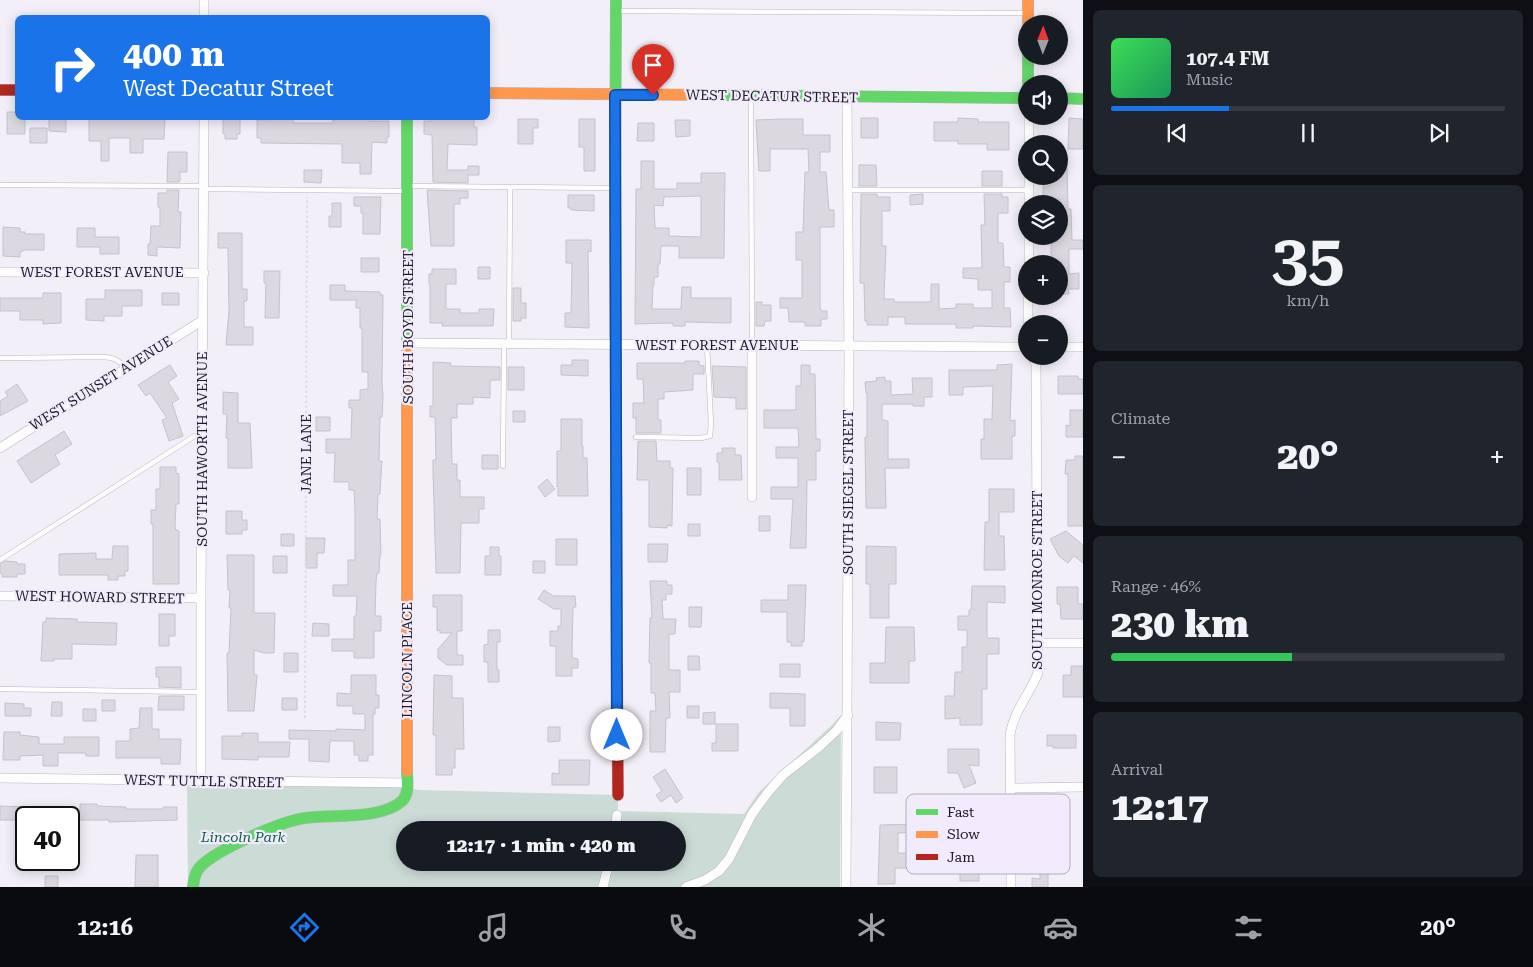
<!DOCTYPE html>
<meta charset="utf-8">
<style>
:root{--surface:#171b24;--page:#20242c;--text:#f1f3f6;--muted:#9ea1a6;--line:#363941;--accent:#1a73e8}
body{margin:0;font-family:"Roboto Serif",serif;background:var(--page);color:var(--text);height:100vh;display:flex;flex-direction:column;font-size:19px;white-space:nowrap}
*{box-sizing:border-box;margin:0}
p{font-size:16px;color:var(--muted)}
.icon{flex:none;width:28px;height:28px;fill:none;stroke:currentColor;stroke-width:2;stroke-linecap:round;stroke-linejoin:round}
.map{position:relative;flex:1;overflow:hidden}
.panel{display:flex;flex-direction:column;gap:10px;padding:10px;background:#0d0f14;width:450px}
.panel>*{flex:none}
.top-card{position:absolute;left:15px;top:15px;width:475px;height:105px;border-radius:8px;box-shadow:0 2px 12px #0003;background:#1a73e8;color:#fff;overflow:hidden}
.needle{width:32px;rotate:1deg}
.fabs{position:absolute;left:1018px;top:15px;display:grid;gap:10px}
.fabs a{display:grid;place-items:center;width:50px;height:50px;border-radius:50%;background:var(--surface);box-shadow:0 2px 12px #0003;font-size:25px}
.speed{position:absolute;left:15px;top:806px;display:flex;gap:10px;font-size:25px;font-weight:700;text-align:center}
.speed>*{display:grid;place-content:center;width:65px;height:65px;border-radius:50%;background:var(--surface);box-shadow:0 2px 12px #0003;line-height:1}
.speed .limit{border:2px solid #111;border-radius:8px;background:#fff;color:#111}
.pin{position:absolute;display:grid;place-items:center;width:42px;height:42px;color:#fff;margin:-51px -21px;border-radius:50% 50% 50% 0;rotate:-45deg;box-shadow:0 0 5px #0007}
.pin .icon{rotate:45deg}
.me{position:absolute;width:55px;margin:-28px;rotate:0deg;stroke-linejoin:round;filter:drop-shadow(0 0 4px #0008)}
.turn{display:flex;align-items:center;gap:18px;height:105px;padding:0 25px;font-size:22px}
.turn .icon{width:65px;height:65px;stroke-width:2.5}
.turn b{display:block;font-size:35px;line-height:42px}
.big{font-size:38px;font-weight:800;line-height:1.1}
.panel .card{flex:1;display:flex;flex-direction:column;justify-content:center;gap:8px;min-width:0;padding:0 18px;border-radius:8px;background:var(--page)}
.panel .dial{align-items:center;gap:0}
.dial b{font-size:65px;line-height:1}
.song{display:flex;align-items:center;gap:15px}
.cover{width:60px;height:60px;border-radius:8px;background:linear-gradient(135deg,hsl(130 70% 55%),hsl(150 70% 35%))}
.played{height:5px;border-radius:2px;background:linear-gradient(90deg,var(--accent) 30%,var(--line) 30%)}
.keys{display:flex;justify-content:space-around;direction:ltr}
.heat{display:flex;justify-content:space-between;align-items:center;font-size:28px;direction:ltr}
.charge{height:8px;border-radius:4px;background:linear-gradient(90deg,#34c759 46%,var(--line) 0)}
.trip{position:absolute;left:396px;top:821px;width:290px;height:50px;border-radius:25px;background:var(--surface);box-shadow:0 2px 12px #0003;font-weight:800;line-height:50px;text-align:center}
.tab-bar{display:flex;height:80px;justify-content:space-around;align-items:center;background:#090b0e;color:var(--muted)}
.tab-bar .icon{width:35px;height:35px}
.tab-bar .current{color:var(--accent)}
.tab-bar b{font-size:22px;color:var(--text)}
main{display:flex;flex:1;min-height:0}
.map>svg:first-child{display:block}
</style>
<main>
<div class="map">
<svg width="1083" height="887" viewBox="0 0 1083 887">
<rect width="100%" height="100%" fill="#f3eff9"/>
<path fill="#cbdbd6" fill-rule="evenodd" d="M841,715L840,887H188L187,786L402,787L419,790L618,795V811L744,814L759,792L831,726ZM405,830H678V862H405Z"/>
<path fill="#dbd8e0" stroke="#c5c2ca" fill-rule="evenodd" d="M7,112H18V118H25V134H7Z
M49,118H66V132L49,131Z
M89,118H165L164,139H143V153H130V138H109V161H101V141H89Z
M223,118H240V134H237V139H225V134H223Z
M335,118H368V121H389V137H387V143L372,142L371,174H360V163H342V144L261,143V138H257V120L293,119V123H333V120H335Z
M432,118H474V127H477V145L448,144L447,170H468V166H479V175H468V183L433,182L432,135L424,134V121H432Z
M861,118H878V138H861Z
M958,118L978,119V122H1009V150H987V144H958V141H934V122H958Z
M1069,118L1083,119V149H1068Z
M518,119H538V128H533V144H518Z
M579,119H595V171H584V147H579Z
M781,119H803V135H830V152H820V172H826L829,210H834V227H820V306L821,311H827V319H821V326H805V322H789L788,308H780V298H802V260H796V232H803L805,172H809L808,149H770V171H759L756,120Z
M675,120H690V136L676,137Z
M638,123H654V141H637Z
M30,128H47V143H30Z
M168,152H187V172H180V180L179,182H167Z
M641,161H654V189H677V183H701V173H725L724,258H679V246H661L660,264H658V277H654V285H653L652,309H681L682,287H691V298H731V323L685,322V326H673V323L635,324L636,189H641ZM701,196V237L669,236V228H655L654,205L663,206L664,197Z
M859,165H876L877,186H859Z
M1059,167H1067L1068,209H1071L1072,240H1083V249H1069V274L1079,273V289H1068L1069,294H1059V264H1051V236H1059V199H1043V186H1050V176H1059Z
M304,170H322L321,183L304,182Z
M982,171H1002V186H982Z
M167,190H179L178,212H181L180,248L157,247V256L148,255V244H150L151,226H160V207H158V193H167Z
M427,190L468,191V198H460V204H454V246H431Z
M861,194H877V197H890V211H882V246H886L884,299H894V302H931V284H939V309L956,308V304H973V308H992V290H978V279L963,278V268H982L981,225H985L984,194H1002V197H1008V213H998V243H1003L1004,267H1010V282H1004V308H1010L1011,327L973,326V328H956V324H905V317H888V325H867V321H865L864,283H860Z
M923,194V204L910,205V195Z
M568,195H594V211L571,210V208H568Z
M354,197H381L380,234H363V213H361V206H354Z
M332,203H341V227H329V216H332Z
M3,227L20,228V232H25V234H44V250H25L20,252V257L3,256Z
M77,228H95V237H119V254H100V247H77Z
M218,233H242V289H247V301H244V327H253V345H226L229,310L228,248H218Z
M566,240H591V252L588,251L589,328L565,327V313H571L572,263H566Z
M361,258H379V272H361Z
M478,267H490V279H478Z
M432,269H456V284H446V309H460V313H479V309H494L493,326H442L443,323H430V284H429V274H432Z
M264,271H280L279,318H265L266,283H264Z
M330,285H345V291L380,292V295H383L382,383L383,397L382,417H380L379,461H382L381,475L380,494H378L377,519H380L381,555H380L379,573H377L376,582L375,616H381V631H374V658H354V651H332V639H354V616H356L357,596H333V585H348V560H355V512L354,490H349V482H334L335,453H326V439H351L352,408H349V400H360V390L368,389V372H362V328H360V308H356V300H330Z
M513,288H521V303H526V318H521V321H513Z
M105,290H142V306H122V316H104V321L86,320V299H105Z
M43,293H61V323L43,324V320H20V311H0V298H43Z
M162,293H179V305H162Z
M756,302H762V305H771V321H765L764,326H756Z
M572,360H588V376L561,375V365H572Z
M685,361H699V365L704,366V374H693V390L664,392V399H658V420H661V433H636V418H633V403H644L643,379H637V363H685Z
M433,362L451,363L450,366L500,367V380H490V398L473,397V404H457V418H451L452,464H457V480H460V497H484V509H479V523H461L460,573H436L433,471V460H436L435,417H430V406H433Z
M1012,364L1010,421L1015,420V436H1012V459H981V439H984V419H992L993,386L963,387V395H949V370H997V365Z
M170,365L177,376L168,382L179,399L172,403L183,436L169,441L162,420L167,418L150,393L146,396L138,385Z
M801,365H810V374H815L816,439H820V451H816V480H807L806,548H790L793,499H771V487H798V458H776V447H799L798,428H764V410H796V386H801Z
M712,366L746,367V409H736V398L714,397Z
M508,367H524V390H508Z
M1058,376H1078V379H1083V394H1058Z
M885,377V381H891V395L913,394L912,378H932V397H924V406H913V404H882V420L888,421V459H909V468H885L886,508H866L865,437H867V393H866L865,382L877,381L876,378Z
M17,384L28,401L0,416V401L8,396L5,392Z
M223,392L238,393V423H250L252,468H228V438H226L227,414H223Z
M1070,410H1083V437H1066V425L1070,426Z
M513,411H525V422H513Z
M316,417H330V431H316Z
M561,419H582V446H583V458H587L588,496H558V486L557,487V451H561Z
M64,431L72,444L55,455L60,464L31,483L17,461Z
M638,441H656L657,461H670V468H673L672,526L667,525V528L649,527V480H637Z
M722,448H735V455H741L742,480H719V462H717V453H722Z
M482,455H498V469H482Z
M1075,456H1083V526H1068V474H1065L1066,460H1075Z
M160,467H176V473L179,474V504H176L175,526L176,530L179,531V584H153V524H151V510H156V489H160Z
M687,468H701V495H687Z
M547,479L555,489L545,497L538,487Z
M989,489H1014V512H999V536H1004L1005,570H984L985,522H989Z
M226,511H242V520H247V530H242V534H226Z
M759,516H770V531H759Z
M688,524H700V536H688Z
M1066,531L1083,545V563L1074,556L1068,563L1059,556L1050,539Z
M281,534H294V546H281Z
M306,538H325L324,553H317V568H306Z
M556,539H577V565H556Z
M648,544H668L667,562H648Z
M113,546H128V571H125V576H118V580H108V575H59V554L96,553V559H112Z
M866,546L896,547V584H889V618H870V584H866Z
M490,547H499V556H501V575H485V556H490Z
M227,555H254V613H275L274,653H264L254,650V675H257L254,711H228L227,653H229L231,608H229L230,590H228Z
M273,556H287V573H273Z
M5,561L17,562V564H25V574H17V577H2V573H0V564Z
M533,561H545V573H533Z
M650,581H667V585H672V594H666V600H662L663,619H676L675,634H669V670H680V692H669L670,718H666L665,752H650V711H656L655,693H651V663H649L650,618H652Z
M788,585H806L804,642L802,641V646H791V642H787V612H761V600H788Z
M972,586H1005V603L987,602V638H999V654H987V689H982V725H960V718L945,719V696H954L955,672H962V647H967V630H958V616H969V610H971Z
M1057,587H1078V604H1083V619H1061L1060,604H1057Z
M544,590L553,596H575L576,607H573L572,651V658L578,659V668H572V676H556V646H550V631H558V626H561V609H554L538,599Z
M433,595H462V631H458L457,633V655H463V665H447L438,658V649L452,633H440V630L437,631V607H433Z
M689,607H702L701,627H689Z
M159,614H175V636H169V646H159Z
M46,618L77,619V622L117,623L116,645L72,644V659H54V661H41L43,622H46Z
M313,623L329,624V636H312Z
M886,627H914L915,661H909V683H870V663H885Z
M488,630H500V642H497V670H499V682H488V662H484V645L488,644Z
M284,653H298V672H284Z
M688,656H699L700,670H688Z
M780,664H800V677H780Z
M1071,666H1083V697H1063V675H1071Z
M156,667H181V688L159,687V677H156Z
M351,675H376V695H379V708H375V714H373V755H368V761H359V755H354V741H330L329,762L309,761V739H289V730L336,731V729L365,730V714H353V706H337V693L351,694Z
M434,675L452,676V698H463L464,749H455V768H452V775H436V735H433Z
M770,693L805,694V726H790V708H770Z
M159,696H184V710H158Z
M282,698H297V710H282Z
M102,700H115V711H102Z
M52,702H62V716H51Z
M5,703L24,704V708H31V716H5Z
M687,706H699V718H687Z
M140,708H152V729H159V739H181L180,764H161V758H116V741H130V729L139,728Z
M83,709H96V721H83Z
M715,712V724H703V713Z
M876,722L901,723L900,740H876Z
M716,724H738V751H712V743H716Z
M548,727H560V741L548,742Z
M4,732H20V735L39,737V744H64V737H99V756H86V753H58V766H43V755L20,756V760H3Z
M242,733H258V742H290L289,757H258V760L222,759V736H242Z
M1047,735H1076V748H1053V746H1047Z
M948,749H979V766L969,765L976,783L964,788L958,773H948Z
M559,760H590L589,785H552V773L559,774Z
M874,767H897V793H874Z
M665,769L683,798L676,803L671,795L661,802L656,795L662,791L653,777Z
M80,804H97V806L126,807V809H163V807H177V820L109,822V820H69V818H26V820H0V806L80,809Z
M922,824V832L898,833V853H932V868H895V884H878L880,825Z
M136,855H158V887H135Z
M1040,863H1051L1052,873L1048,874V887H1032V878L1040,879Z
M960,865H979V881H960Z
M45,876H58V887H45Z"/>
<g fill="none" stroke-linecap="round" stroke-linejoin="round">
<defs>
<path id="lane" d="M617,11L1027,13
M751,96L752,345
M0,185L204,186
M408,186L613,188
M204,189L405,191
M848,190H1029
M509,343L510,187
M0,358L105,357C114,358 119,360 125,368
M636,437L701,438L710,436L711,423L707,345
M503,466L504,344
M0,560L201,432
M0,689L201,692"/>
<path id="street" d="M204,18V0
M1029,116V144
M1029,204V176
M1029,264V236
M0,272L204,273
M1028,324V296
M408,343L1026,347
M752,345V497
M1059,347H1083
M0,448L203,320
M0,596L201,598
M1038,643H1083
M0,778L407,783
M201,781V598L204,118
M1010,788L1083,787
M615,830L617,815
M603,887L609,862
M686,887L705,880L719,871L729,859L752,814L769,791L783,775L819,747L837,730L848,715
M846,887L849,358L847,97
M1011,887L1010,734C1015,709 1029,695 1038,673L1036,365L1034,356"/>
<path id="fast" d="M1028,56V84
M710,95L1026,98
M1059,98L1083,99
M407,118V349
M615,202L616,0
M616,444L617,665
M193,887C194,879 195,872 201,866C218,849 282,821 305,818C333,814 381,820 402,801C410,794 407,780 407,771"/>
<path id="slow" d="M1028,0V24
M488,93L710,95
M615,202L616,444
M407,349V771"/>
<path id="jam" d="M0,90H18
M617,665L618,795"/>
</defs>
<use href="#lane" stroke="#b9b5be" stroke-width="5.5"/>
<use href="#street" stroke="#b9b5be" stroke-width="10"/>
<use href="#fast" stroke="#b9b5be" stroke-width="12"/>
<use href="#slow" stroke="#b9b5be" stroke-width="12"/>
<use href="#jam" stroke="#b9b5be" stroke-width="12"/>
<path stroke="#dedde0" stroke-width="2" stroke-dasharray="2.5 2.5" stroke-linecap="butt" d="M305,718L307,197"/>
<use href="#lane" stroke="#fdfdfe" stroke-width="4.5"/>
<use href="#street" stroke="#fdfdfe" stroke-width="9"/>
<use href="#fast" stroke="#63d668" stroke-width="11"/>
<use href="#slow" stroke="#ff974d" stroke-width="11"/>
<use href="#jam" stroke="#b3261e" stroke-width="11"/>
</g>
<g fill="none" stroke-linecap="round" stroke-linejoin="round">
<defs>
<path id="route" d="M617,735L615,95H653"/>
</defs>
<use href="#route" stroke="#114b97" stroke-width="12"/>
<use href="#route" stroke="#1a73e8" stroke-width="9"/>
</g>
<g text-anchor="middle" dominant-baseline="central" stroke-width="4.5" stroke-linejoin="round" paint-order="stroke">
<g font-size="14" fill="#1e1b23" stroke="#f2ebfd">
<text transform="translate(772 96) rotate(1)">WEST DECATUR STREET</text>
<text x="102" y="272">WEST FOREST AVENUE</text>
<text transform="translate(408 327) rotate(-90)">SOUTH BOYD STREET</text>
<text x="717" y="345">WEST FOREST AVENUE</text>
<text transform="translate(101 383) rotate(-32)">WEST SUNSET AVENUE</text>
<text transform="translate(202 449) rotate(-90)">SOUTH HAWORTH AVENUE</text>
<text transform="translate(306 454) rotate(-90)">JANE LANE</text>
<text transform="translate(848 492) rotate(-90)">SOUTH SIEGEL STREET</text>
<text transform="translate(1037 580) rotate(-90)">SOUTH MONROE STREET</text>
<text transform="translate(100 597) rotate(1)">WEST HOWARD STREET</text>
<text transform="translate(407 660) rotate(-90)">LINCOLN PLACE</text>
<text transform="translate(204 781) rotate(1)">WEST TUTTLE STREET</text>
</g>
<g font-size="14" font-style="italic" fill="#0e5e42" stroke="#f2ebfd">
<text x="243" y="837">Lincoln Park</text>
</g>
</g>
<rect x="906" y="794" width="164" height="80" rx="8" fill="#f2ebfd" stroke="#b2adbc" stroke-width="1"/>
<rect x="916" y="809" width="22" height="6" fill="#63d668"/>
<rect x="916" y="831" width="22" height="7" fill="#ff974d"/>
<rect x="916" y="854" width="22" height="6" fill="#b3261e"/>
<g font-size="14" fill="#1e1b23">
<text x="947" y="817">Fast</text>
<text x="947" y="839">Slow</text>
<text x="947" y="862">Jam</text>
</g>
</svg>
<div class="fabs">
<a><svg class="needle" viewBox="-14 -14 28 28"><path d="M0-13l5 13h-10z" fill="#e53935"/><path d="M0 13l5-13h-10z" fill="#9ea1a6"/></svg></a>
<a><svg class="icon" aria-label="sound" viewBox="0 0 24 24"><path d="M4 9h4l5-4v14l-5-4H4zM17 9q2 3 0 6"/></svg></a>
<a><svg class="icon" aria-label="search" viewBox="0 0 24 24"><circle cx="10" cy="10" r="6"/><path d="M15 15l6 6"/></svg></a>
<a><svg class="icon" aria-label="layers" viewBox="0 0 24 24"><path d="M12 4l9 5-9 5-9-5zM3 14l9 5 9-5"/></svg></a>
<a>+</a>
<a>−</a>
</div>
<div class="speed"><div class="limit">40</div></div>
<div class="pin" style="left:653px;top:95px;background:#d93025"><svg class="icon" aria-label="arrive" viewBox="0 0 24 24"><path d="M6 21V4h12l-3 4 3 4H6"/></svg></div>
<svg class="me" style="left:617px;top:735px" viewBox="-20 -20 40 40"><circle r="19" fill="#fff"/><path d="M0-13L10 11 0 6-10 11z" fill="#1a73e8"/></svg>
<div class="trip">12:17 · 1 min · 420 m</div>
<div class="top-card">
<div class="turn"><svg class="icon" aria-label="right" viewBox="0 0 24 24"><path d="M7 20v-9h11M14 6l5 5-5 5"/></svg><div><b>400 m</b>West Decatur Street</div></div>
</div>
</div>
<section class="panel">
<div class="card">
<div class="song"><i class="cover"></i><div><b>107.4 FM</b><p>Music</p></div></div>
<div class="played"></div>
<div class="keys"><svg class="icon" aria-label="previous" viewBox="0 0 24 24"><path d="M18 5L8 12l10 7zM5 5v14"/></svg><svg class="icon" aria-label="pause" viewBox="0 0 24 24"><path d="M8 5v14M16 5v14"/></svg><svg class="icon" aria-label="next" viewBox="0 0 24 24"><path d="M6 5l10 7-10 7zM19 5v14"/></svg></div>
</div>
<div class="card dial"><b>35</b><p>km/h</p></div>
<div class="card"><p>Climate</p>
<div class="heat"><a>−</a><b class="big">20°</b><a>+</a></div>
</div>
<div class="card"><p>Range · 46%</p><b class="big">230 km</b><div class="charge"></div></div>
<div class="card"><p>Arrival</p><b class="big">12:17</b></div>
</section>
</main>
<nav class="tab-bar">
<b>12:16</b>
<svg class="icon current" aria-label="directions" viewBox="0 0 24 24"><path d="M12 3l9 9-9 9-9-9zM9 14v-3h6M13 9l2 2-2 2"/></svg>
<svg class="icon" aria-label="music" viewBox="0 0 24 24"><path d="M9 18V5l10-2v13"/><circle cx="6" cy="18" r="3"/><circle cx="16" cy="16" r="3"/></svg>
<svg class="icon" aria-label="phone" viewBox="0 0 24 24"><path d="M5 4h4l2 5-3 2q2 4 5 5l2-3 5 2v4C11 20 4 13 5 4z"/></svg>
<svg class="icon" aria-label="climate" viewBox="0 0 24 24"><path d="M12 3v18M4 7l16 10M4 17L20 7"/></svg>
<svg class="icon" aria-label="car" viewBox="0 0 24 24"><path d="M5 17H2v-5l4-1 3-4h7l3 4 3 1v5h-3M9 17h6M6 11h13"/><circle cx="7" cy="17" r="2"/><circle cx="17" cy="17" r="2"/></svg>
<svg class="icon" aria-label="filters" viewBox="0 0 24 24"><path d="M4 7h16M4 17h16"/><circle cx="9" cy="7" r="2"/><circle cx="15" cy="17" r="2"/></svg>
<b>20°</b>
</nav>
